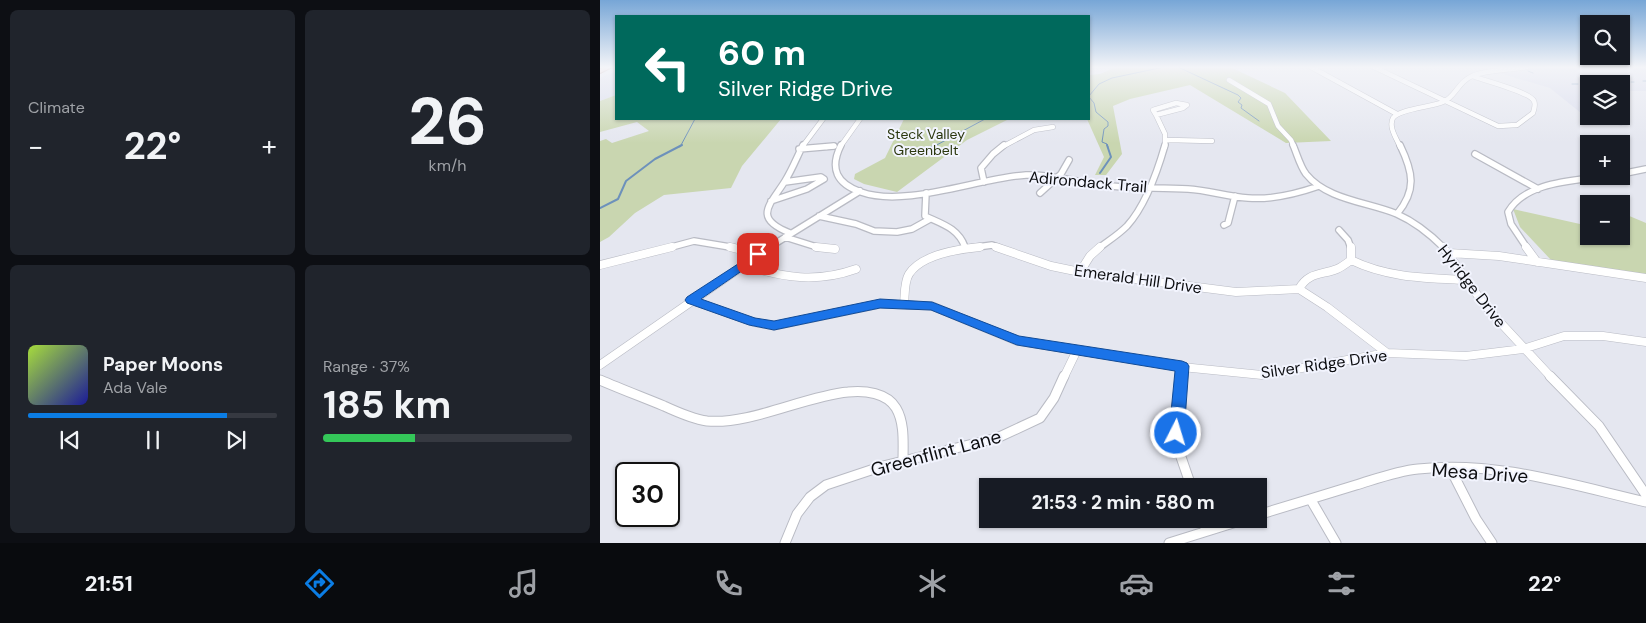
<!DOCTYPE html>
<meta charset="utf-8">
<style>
:root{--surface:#171b24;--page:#20242c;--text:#f1f3f6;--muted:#9ea1a6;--line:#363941;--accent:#0b7de4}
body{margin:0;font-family:"DM Sans",sans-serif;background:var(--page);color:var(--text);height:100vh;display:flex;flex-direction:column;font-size:19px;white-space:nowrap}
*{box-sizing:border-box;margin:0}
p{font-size:16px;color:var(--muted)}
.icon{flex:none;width:28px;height:28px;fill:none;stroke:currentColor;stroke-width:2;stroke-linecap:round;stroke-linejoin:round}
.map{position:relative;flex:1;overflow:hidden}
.side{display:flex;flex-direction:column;gap:10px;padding:10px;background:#0d0f14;width:600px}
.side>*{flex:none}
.guide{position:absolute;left:15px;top:15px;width:475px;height:105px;border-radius:0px;box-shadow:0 1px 4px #0004;background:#00695c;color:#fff;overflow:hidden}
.buttons{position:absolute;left:980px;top:15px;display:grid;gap:10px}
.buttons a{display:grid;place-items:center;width:50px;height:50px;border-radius:0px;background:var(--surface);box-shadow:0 1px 4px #0004;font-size:25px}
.speed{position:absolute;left:15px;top:462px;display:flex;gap:10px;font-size:25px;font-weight:700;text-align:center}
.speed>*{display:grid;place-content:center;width:65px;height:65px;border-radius:50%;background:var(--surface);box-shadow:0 1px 4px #0004;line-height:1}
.speed .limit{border:2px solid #111;border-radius:8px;background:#fff;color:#111}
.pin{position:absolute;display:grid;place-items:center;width:42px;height:42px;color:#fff;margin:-21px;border-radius:10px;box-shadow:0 2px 8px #0006}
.me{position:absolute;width:55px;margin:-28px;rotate:5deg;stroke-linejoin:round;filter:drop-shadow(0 0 4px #0008)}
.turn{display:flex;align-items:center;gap:18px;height:105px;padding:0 20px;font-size:22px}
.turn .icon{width:65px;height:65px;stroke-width:2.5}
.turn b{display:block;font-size:35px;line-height:42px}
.big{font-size:38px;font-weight:700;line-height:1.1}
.side .widget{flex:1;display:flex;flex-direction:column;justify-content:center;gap:8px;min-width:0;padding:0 18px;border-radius:8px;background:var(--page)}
.side .dial{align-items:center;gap:0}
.dial b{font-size:65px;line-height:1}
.song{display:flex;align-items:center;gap:15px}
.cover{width:60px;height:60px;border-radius:8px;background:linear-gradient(135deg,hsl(80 70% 55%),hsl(240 70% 35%))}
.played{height:5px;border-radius:2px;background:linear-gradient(90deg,var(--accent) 80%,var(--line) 80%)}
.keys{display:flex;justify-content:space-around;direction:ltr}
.heat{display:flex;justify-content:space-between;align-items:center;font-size:28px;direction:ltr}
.charge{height:8px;border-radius:4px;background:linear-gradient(90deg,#34c759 37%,var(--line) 0)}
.side .tiles{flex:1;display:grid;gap:10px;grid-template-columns:repeat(2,1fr)}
.trip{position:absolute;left:379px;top:478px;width:288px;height:50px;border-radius:0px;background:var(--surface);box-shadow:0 1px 4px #0004;font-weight:700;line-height:50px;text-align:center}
.tab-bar{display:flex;height:80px;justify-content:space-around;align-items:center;background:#090b0e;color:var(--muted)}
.tab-bar .icon{width:35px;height:35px}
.tab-bar .selected{color:var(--accent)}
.tab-bar b{font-size:22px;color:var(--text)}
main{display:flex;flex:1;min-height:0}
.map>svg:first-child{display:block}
</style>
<main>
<section class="side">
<div class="tiles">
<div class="widget"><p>Climate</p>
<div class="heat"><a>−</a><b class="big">22°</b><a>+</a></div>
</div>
<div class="widget dial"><b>26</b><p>km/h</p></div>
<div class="widget">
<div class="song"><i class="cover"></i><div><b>Paper Moons</b><p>Ada Vale</p></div></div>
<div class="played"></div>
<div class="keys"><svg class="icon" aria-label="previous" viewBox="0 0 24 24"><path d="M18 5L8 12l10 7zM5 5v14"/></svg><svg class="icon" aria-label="pause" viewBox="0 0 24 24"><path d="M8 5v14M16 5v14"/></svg><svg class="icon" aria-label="next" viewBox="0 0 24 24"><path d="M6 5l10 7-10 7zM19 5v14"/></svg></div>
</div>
<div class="widget"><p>Range · 37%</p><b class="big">185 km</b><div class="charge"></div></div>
</div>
</section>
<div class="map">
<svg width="1046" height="543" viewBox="0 0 1046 543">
<rect width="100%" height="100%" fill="#e5e7f0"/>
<path fill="#d9dced" d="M908,67H1035L1046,69V91H1029L1021,96V84H989V116H1020L1022,126L986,117L950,88L889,70Z
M16,71V95L0,101V78Z"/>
<path fill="#c9d6b0" d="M516,67H630L685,93L731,141L686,143L590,85L530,99L513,106L522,154L506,175H495L504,157L487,119L489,75L500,74Z
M16,95V119H181L142,166L131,188L64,195L35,213L9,237L0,242V141L6,139L12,143L49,131L37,122L0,132V101Z
M304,119H409L367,140L297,192L264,184L254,179L255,174L285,158Z
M913,209L989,226V236H1021V218L1027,215L1046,223V274L951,260L920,227Z"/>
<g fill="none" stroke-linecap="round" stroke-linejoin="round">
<path stroke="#6d91bb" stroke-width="1" d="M578,67L638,95L641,98L638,102L642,105L641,108L659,121
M928,71L933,73
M1043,81H1046
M1031,82H1034
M984,83H987
M1024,83H1026
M972,84H978
M489,96L499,84L512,78L564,67
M489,97L494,103L496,112L508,122V126L504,129L502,142L507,144L508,147
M80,147L95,119
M333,147L385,119"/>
<path stroke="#6d91bb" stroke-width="2" d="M323,152L335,145
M500,173L511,157L507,145
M0,208L18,199L26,181L55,159L82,145"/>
<defs>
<path id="minor-far3" d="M711,67L797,114
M774,67L898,126L917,125L933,113C934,109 936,105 934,101C930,92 883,80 872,76
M629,80L669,104L678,126L691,140L694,147
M576,103L587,105L583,108L556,115L553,110Z
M556,115L565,134V147
M567,140L612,141
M202,147L223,119
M226,147L234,146
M240,147L260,119
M402,147L434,130L453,127
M800,147C797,139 788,127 793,118C799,109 832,107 843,102C856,97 857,82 874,75C890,70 910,70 927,67"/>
<path id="minor-far2" d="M241,145C229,169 237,184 261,192C305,208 379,178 426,175C451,174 476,182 501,185C530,189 559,187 588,189C608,190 628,197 648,198C672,200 696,194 719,186
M693,145C697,154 700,166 706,174C727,200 768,202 797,214C815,222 830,234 844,248
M199,149L234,146
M875,154L938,189
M1021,174L1046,169
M384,182L381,168L393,154L404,145
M326,193L325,216C342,224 358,228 365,247
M440,193L461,174L469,160
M171,201L207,189L224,179L221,177L185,182
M797,214C817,190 813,172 800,145
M219,216L256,224L274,231L297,232L312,229L330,219
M624,225L628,223L635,196
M739,230L748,240L751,248
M190,233C152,218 170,205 185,181C192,170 197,157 203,145
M185,237L220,248
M68,248L94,241L136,248
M168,248L260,191
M370,248L392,245L400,248
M499,248C508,241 518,235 527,226C546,205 557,173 565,145
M927,248L911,224L908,212C926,181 974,181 1006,176"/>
<path id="minor-far1" d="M130,247L158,254
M216,247L235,249
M396,247L451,266L480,272L636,292L699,289L727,307L787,353
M843,247L886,307L951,377
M926,247L937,262
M849,253L899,256L1046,278
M751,260C788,278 826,278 866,280
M0,265L72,247
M144,265C183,278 217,283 256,269
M480,272L490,256L500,247
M699,289C708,272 722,275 737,269C742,267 747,263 751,260V247
M91,300L153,322L174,326L280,304L332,306L417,341L582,367L662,375L787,353L866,356L923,349L964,336H1003L1046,342
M304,304C305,295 304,282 309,274C322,254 359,249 380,247
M0,365L170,247
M464,377L477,350
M581,377L582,367"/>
<path id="minor" d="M581,376L576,433L581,457L591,486
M950,376L999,426L1046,495
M0,380C21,389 42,397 64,406C77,412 92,419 107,421C150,425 205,396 248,392C265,390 287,393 296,408C305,423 303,444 303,461
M850,468L876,519L892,543
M711,500L736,543
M658,515C691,505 723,495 756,485C776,479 797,471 818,469C895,460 972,485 1046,502
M602,519L606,531
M185,543L197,514L210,497L226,485L283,466L397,438L440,418L454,398L464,376
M569,543L646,519"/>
<path id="major" d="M5,67H12L0,73V69Z"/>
</defs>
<use href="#minor-far3" stroke="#b9bbc4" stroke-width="5.5"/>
<use href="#minor-far2" stroke="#b9bbc4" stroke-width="8"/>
<use href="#minor-far1" stroke="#b9bbc4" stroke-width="9"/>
<use href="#minor" stroke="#b9bbc4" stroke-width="11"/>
<use href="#major" stroke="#9e6259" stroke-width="2"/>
<use href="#minor-far3" stroke="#fff" stroke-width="4.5"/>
<use href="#minor-far2" stroke="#fff" stroke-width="5.5"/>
<use href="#minor-far1" stroke="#fff" stroke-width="8"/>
<use href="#minor" stroke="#fff" stroke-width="9"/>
<use href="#major" fill="#f4bcb3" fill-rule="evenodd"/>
</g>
<linearGradient id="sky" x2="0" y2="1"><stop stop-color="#77a6d6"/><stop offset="0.47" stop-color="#f3f4f8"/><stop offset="1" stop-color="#f3f4f8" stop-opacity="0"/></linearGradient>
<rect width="1046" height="143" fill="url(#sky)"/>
<path fill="#1a73e8" stroke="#114b97" d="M158,251L162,252L164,254L162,257L101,299L155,318L174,321L280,299L332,302L419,336L582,361L587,363L589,366L584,433L581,437L576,439L571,437L569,433L575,371L417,345L331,310L280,308L174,330L149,325L87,303L85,300L87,297Z"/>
<g text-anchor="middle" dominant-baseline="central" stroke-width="4" stroke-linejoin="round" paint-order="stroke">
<g font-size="14" fill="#2c380f" stroke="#f2f4fe">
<text x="326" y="134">Steck Valley<tspan x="326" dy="16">Greenbelt</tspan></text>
</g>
<g font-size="16" fill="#0c0d10" stroke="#f2f4fe">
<text transform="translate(488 182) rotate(5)">Adirondack Trail</text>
<text transform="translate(538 279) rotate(8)">Emerald Hill Drive</text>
<text transform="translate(872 286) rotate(52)">Hyridge Drive</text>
<text transform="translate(724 364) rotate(-8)">Silver Ridge Drive</text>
</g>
<g font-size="19" fill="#0c0d10" stroke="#f2f4fe">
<text transform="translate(336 453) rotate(-15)">Greenflint Lane</text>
<text transform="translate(880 473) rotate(4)">Mesa Drive</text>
</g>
</g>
</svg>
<div class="buttons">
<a><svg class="icon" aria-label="search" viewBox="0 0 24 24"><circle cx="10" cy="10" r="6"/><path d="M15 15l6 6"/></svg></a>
<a><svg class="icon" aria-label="layers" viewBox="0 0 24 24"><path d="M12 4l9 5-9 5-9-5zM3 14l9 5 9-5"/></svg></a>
<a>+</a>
<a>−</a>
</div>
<div class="speed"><div class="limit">30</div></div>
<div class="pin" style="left:158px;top:254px;background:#d93025"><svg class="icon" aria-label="arrive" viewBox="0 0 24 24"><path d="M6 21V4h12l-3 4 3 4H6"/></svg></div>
<svg class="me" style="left:576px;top:433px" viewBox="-20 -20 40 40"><circle r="17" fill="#1a73e8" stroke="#fff" stroke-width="3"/><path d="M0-11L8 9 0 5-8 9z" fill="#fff"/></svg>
<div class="trip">21:53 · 2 min · 580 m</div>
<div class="guide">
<div class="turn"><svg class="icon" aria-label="left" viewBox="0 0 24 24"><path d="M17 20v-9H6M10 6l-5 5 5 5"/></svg><div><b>60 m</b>Silver Ridge Drive</div></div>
</div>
</div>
</main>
<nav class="tab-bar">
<b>21:51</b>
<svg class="icon selected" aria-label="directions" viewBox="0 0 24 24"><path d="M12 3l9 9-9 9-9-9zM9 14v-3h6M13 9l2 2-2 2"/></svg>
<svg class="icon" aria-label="music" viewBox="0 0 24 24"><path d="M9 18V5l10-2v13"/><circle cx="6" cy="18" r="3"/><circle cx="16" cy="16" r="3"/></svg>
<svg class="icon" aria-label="phone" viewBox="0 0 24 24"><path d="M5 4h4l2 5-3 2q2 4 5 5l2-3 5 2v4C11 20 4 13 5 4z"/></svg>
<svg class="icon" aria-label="climate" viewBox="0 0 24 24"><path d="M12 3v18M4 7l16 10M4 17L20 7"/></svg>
<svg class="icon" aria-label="car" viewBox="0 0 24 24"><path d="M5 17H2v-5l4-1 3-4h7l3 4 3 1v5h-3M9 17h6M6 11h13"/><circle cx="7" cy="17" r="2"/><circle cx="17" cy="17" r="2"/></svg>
<svg class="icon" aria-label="filters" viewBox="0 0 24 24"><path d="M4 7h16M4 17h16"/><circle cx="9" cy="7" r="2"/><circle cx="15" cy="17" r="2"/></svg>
<b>22°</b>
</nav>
